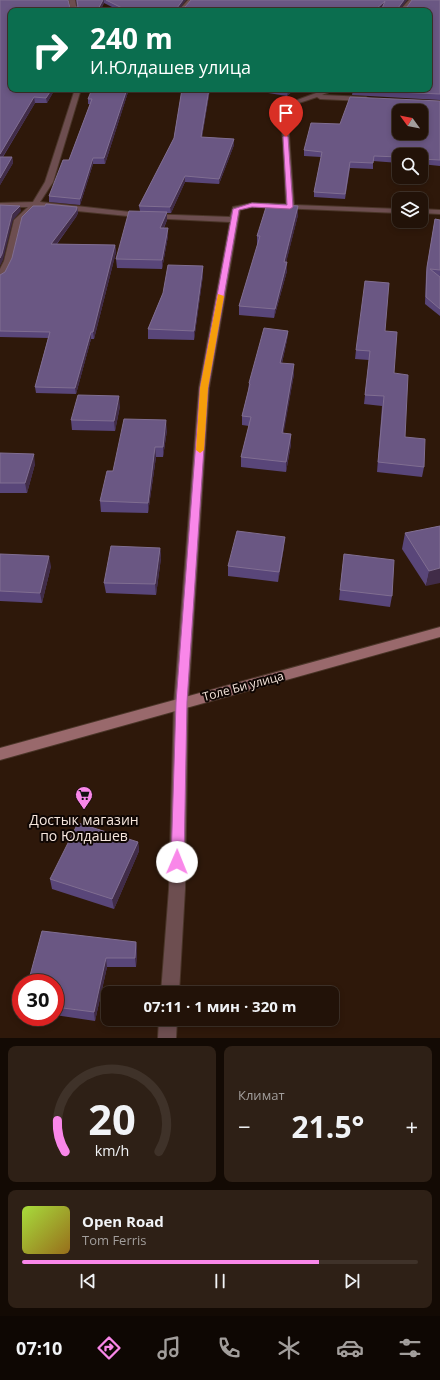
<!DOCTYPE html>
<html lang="ru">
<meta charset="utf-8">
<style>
:root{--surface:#221208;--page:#2e2016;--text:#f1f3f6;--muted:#a29e9c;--line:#3f3229;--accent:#f987e9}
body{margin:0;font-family:"Open Sans",sans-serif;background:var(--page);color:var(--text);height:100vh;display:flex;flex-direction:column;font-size:15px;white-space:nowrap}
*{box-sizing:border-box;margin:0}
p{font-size:13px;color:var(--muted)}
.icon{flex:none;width:22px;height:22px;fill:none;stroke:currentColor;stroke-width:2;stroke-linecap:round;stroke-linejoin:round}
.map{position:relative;height:1038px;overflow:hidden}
.details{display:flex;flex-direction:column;gap:8px;padding:8px;background:#130a04;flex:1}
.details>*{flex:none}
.hud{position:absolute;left:8px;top:8px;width:424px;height:84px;border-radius:8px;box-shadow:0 2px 6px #0003,0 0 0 1px var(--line);background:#0b6e4f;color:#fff;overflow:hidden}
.needle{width:26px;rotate:303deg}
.controls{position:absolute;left:392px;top:104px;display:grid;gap:8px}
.controls a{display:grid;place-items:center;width:36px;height:36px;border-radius:8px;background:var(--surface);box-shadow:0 2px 6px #0003,0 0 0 1px var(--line);font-size:20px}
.speed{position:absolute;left:12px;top:974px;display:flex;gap:8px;font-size:20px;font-weight:700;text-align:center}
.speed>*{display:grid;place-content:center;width:52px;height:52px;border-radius:50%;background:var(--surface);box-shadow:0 2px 6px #0003,0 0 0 1px var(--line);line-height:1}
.speed .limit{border:6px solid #d22;background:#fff;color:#111}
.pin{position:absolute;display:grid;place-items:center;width:34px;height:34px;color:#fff;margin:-41px -17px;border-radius:50% 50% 50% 0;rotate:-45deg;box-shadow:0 0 4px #0007}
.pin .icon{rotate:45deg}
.me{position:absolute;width:44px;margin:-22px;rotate:1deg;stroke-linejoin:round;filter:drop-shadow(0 0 3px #0008)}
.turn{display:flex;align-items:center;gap:14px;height:84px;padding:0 16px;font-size:18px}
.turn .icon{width:52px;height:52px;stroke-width:2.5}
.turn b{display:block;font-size:28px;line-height:34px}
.big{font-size:30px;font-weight:700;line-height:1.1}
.details .widget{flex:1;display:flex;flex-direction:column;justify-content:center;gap:6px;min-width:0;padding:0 14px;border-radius:8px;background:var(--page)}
.details .dial{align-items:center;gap:0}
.dial svg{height:104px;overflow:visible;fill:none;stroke:var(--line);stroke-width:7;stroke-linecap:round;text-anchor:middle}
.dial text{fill:var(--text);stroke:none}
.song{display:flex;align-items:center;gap:12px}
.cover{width:48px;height:48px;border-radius:6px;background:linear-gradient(135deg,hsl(80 70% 55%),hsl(40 70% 35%))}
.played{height:4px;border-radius:2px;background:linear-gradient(90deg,var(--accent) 75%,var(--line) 75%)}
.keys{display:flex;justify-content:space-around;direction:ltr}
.heat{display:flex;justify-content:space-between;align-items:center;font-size:22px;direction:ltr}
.details .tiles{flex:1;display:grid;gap:8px;grid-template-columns:1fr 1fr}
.widget:last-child{grid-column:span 2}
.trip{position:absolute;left:101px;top:986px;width:238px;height:40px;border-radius:8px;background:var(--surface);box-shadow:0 2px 6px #0003,0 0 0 1px var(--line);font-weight:700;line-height:40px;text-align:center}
.dock{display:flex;height:64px;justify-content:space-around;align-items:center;background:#0e0703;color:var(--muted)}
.dock .icon{width:28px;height:28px}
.dock .selected{color:var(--accent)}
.dock b{font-size:18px;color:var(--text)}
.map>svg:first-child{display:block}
</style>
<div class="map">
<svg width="440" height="1038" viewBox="0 0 440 1038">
<rect width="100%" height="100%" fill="#2e180a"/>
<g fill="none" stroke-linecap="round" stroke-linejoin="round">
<defs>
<path id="street" d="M69,0H75L77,11H71Z
M188,0H194L184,11H178Z
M409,0H415L405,11H399Z
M75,89H81L53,182L40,202L148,214L230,217L233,207L252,203L286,204L281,106L327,89H336L322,95L366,97L369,99L366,101L320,99L317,97L287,107L294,205L399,209V213L252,207L240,210L209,388L188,703L185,889L179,993H161L169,889L174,703L199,388L230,222L148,218L37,207C32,211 24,217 21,222C17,234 13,277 0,281V269L4,261L14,220L28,207H0V203L33,202L45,182Z
M421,209L440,210V214L421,213Z
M159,1019H177L176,1038H158Z"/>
<path id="secondary" d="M440,627V637L0,760V748Z"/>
</defs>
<use href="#street" stroke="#4a3528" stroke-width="2"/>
<use href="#secondary" stroke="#4a3528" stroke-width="2"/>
<use href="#street" fill="#6d4e50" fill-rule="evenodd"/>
<use href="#secondary" fill="#99696c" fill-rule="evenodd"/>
</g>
<path fill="#594679" d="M0,0H68L70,8L77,7L76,0H186L180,7H185L191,0H407L401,7H407L412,0H440V100L352,95L353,89H429V11H381L383,7L378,11H120L104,3L100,11H11V89H55L47,103H35L3,157H12L13,163L0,185Z
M129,89L105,164H93L80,205L49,202V196L69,160L90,104H88V99Z
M182,89H210L202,137L234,139V145L219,184L185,182L171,213H167V220L164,228L168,236L162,269L117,268L116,259L140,211L139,206L174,138Z
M242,89H295L287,96Z
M440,101V166L421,164V155H399V163L373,161V169L350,168L345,199L314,197V192L321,157L304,156V150L340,124Z
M298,206V215L286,262L287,271L274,318L239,315V306L258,245H257V236Z
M77,207L78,213L76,217L57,244L115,245L116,252L94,339H91L76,394L36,393L35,387L48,338L0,337V275L5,272Z
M435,219L440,220V276H439L440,277V316L425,304L426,273Z
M203,266V275L194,340L148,339V329L163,293Z
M288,331L287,340L282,363L294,374L283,434H291V444L286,472L241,467V457L249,426L242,425V416L248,392L249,383Z
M385,331L394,373L405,437L424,467L422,477L377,472L382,406L364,404L369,360L355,359L356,350Z
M120,406L115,431L72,430L71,420Z
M167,430L163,457H156L148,513L101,512L100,501L113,471Z
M0,453L35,464L27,493H0Z
M440,526L426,586L402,549L405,533Z
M284,547L278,582L228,576V566Z
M160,548L161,558L156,595L106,593L104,583Z
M0,554L51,566L42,603L0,601Z
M344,554L392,596L390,607L339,600Z
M138,842L139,851L114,909L52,889L50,879Z
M136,942L137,951L136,967H107L95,1021L55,1015V983Z"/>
<path fill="#412c48" d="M103,0H104V3L100,11H97Z
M183,0H186L178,11L177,8Z
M404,0H407L399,11L398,8Z
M385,1L384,5L378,11H374Z
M52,89H55L47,103L46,98Z
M127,89H129L105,164L104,158Z
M209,89H210L201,143V137Z
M289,89H295L287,96L288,91Z
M34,97L35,103L0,161V154Z
M234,139V145L219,184V179Z
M12,157L13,163L0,185V178Z
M93,158V164L80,205V199Z
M185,176V182L171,213L170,207Z
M20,206L21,211L13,220L3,260L0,266V258L12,214Z
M298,206V215L284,271V262Z
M77,207L78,213L76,217L52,250L51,244Z
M167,212V220L160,236V228Z
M168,228V236L162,269V260Z
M115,245L116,252L94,339L93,332Z
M287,262V271L274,318L275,309Z
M203,266V275L194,340V331Z
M288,331L287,340L280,372V363Z
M91,332V339L76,394L75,388Z
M294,364V374L282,443V433Z
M119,396L120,406L115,431L114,421Z
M166,420L167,430L163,457V447Z
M291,434V444L286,472V462Z
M155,447L156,457L148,513V503Z
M34,454L35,464L27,493L25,483Z
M285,537L284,547L278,582L279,572Z
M160,548L161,558L156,595L155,584Z
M49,556L51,566L42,603L40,593Z
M440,568V583L426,586L429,571Z
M138,842L139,851L114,909L112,899Z
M136,942L137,951L136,967L135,958Z
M106,958L107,967L95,1021L94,1012Z"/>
<path fill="#6a5783" stroke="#806e91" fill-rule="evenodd" d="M0,0H68L70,8L78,7L77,0H103L97,11H11V89H52L46,98L34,97L0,154Z
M106,0H183L177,8L185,7L191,0H404L398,8L407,7L412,0H440V94L352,90L353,89H429V11H381L385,1L374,11H123L124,9Z
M92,89H127L104,158H93L80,199L49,196L63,160H69L92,99H88Z
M182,89H209L201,137L234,139L219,179L185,176L170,207L139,206L174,138Z
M277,89H289L288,91Z
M350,97L440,101V160L421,159V155H399V157L374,156L373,163L350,162L345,194L314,192L322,152L304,150L311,123L340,124ZM399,111H421V133H399Z
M0,157H12L0,178Z
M46,204L77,207L76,211L51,244L115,245L93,332H91L75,388L35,387L50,332L0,331V275L5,272L12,258L22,217L33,206H45Z
M267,204L298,206L284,262H287L275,309L239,306L260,236H257Z
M0,205L20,206L12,214L2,254L0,258Z
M129,211L167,212L160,228H168L162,260L116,259Z
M435,219L440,220V270L430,269L440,277V309L426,297L427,267Z
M168,265L203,266L194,331L148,329L163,293Z
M365,281L389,283L385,331L397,332L394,373L408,375L405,437L425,439L424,467L378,462L384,396L365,395L370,351L356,350Z
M264,328L288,331L280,363L294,364L282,433L291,434L286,462L241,457L251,417L242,416L250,384L249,383Z
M78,395L119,396L114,421L71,420Z
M124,419L166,420L163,447H155L148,503L100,501L107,471H113Z
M0,453L34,454L25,483H0Z
M440,526V568L429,571L405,533Z
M237,531L285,537L279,572L228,566Z
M111,546L160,548L155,584L104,583Z
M0,554L49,556L40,593L0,591Z
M344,554L394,560L392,596L340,590Z
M78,823L138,842L112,899L50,879Z
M42,931L136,942L135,958H106L94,1012L55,1007V983H28Z"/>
<path fill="#f987e9" stroke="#a25897" d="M286,135L288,137L293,207L290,209L252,207L239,210L208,388L187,702L184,862L182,866L177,868L173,866L171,862L176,702L200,388L233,209L252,203L287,205L283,137Z"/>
<path fill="#f59e0b" d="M218,294L224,296L208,388L204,450L200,453L196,450L200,388Z"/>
<defs>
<symbol id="supermarket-pin" viewBox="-11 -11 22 30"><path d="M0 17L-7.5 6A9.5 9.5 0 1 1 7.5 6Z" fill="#f987e9" stroke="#0f0603"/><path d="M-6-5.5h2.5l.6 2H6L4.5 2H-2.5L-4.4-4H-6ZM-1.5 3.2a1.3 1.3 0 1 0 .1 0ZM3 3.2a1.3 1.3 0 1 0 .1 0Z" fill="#111"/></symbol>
</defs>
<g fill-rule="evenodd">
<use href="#supermarket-pin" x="74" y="785" width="20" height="27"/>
</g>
<g text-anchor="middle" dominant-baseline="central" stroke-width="4" stroke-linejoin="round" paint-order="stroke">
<g font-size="12" fill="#f6e6dd" stroke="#0f0603">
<text transform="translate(243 686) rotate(-15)">Толе Би улица</text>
</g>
<g font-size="14" fill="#f6e6dd" stroke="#0f0603">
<text x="84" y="819">Достык магазин<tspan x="84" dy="16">по Юлдашев</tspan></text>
</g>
</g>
</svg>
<div class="controls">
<a><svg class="needle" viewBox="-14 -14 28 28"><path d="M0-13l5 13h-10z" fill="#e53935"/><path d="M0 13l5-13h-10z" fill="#a29e9c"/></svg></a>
<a><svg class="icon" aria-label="search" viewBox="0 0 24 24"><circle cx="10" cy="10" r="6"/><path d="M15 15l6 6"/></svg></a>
<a><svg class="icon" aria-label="layers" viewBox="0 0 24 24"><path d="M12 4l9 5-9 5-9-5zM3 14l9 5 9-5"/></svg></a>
</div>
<div class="speed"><div class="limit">30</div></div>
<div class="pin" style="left:286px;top:137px;background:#d93025"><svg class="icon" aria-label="arrive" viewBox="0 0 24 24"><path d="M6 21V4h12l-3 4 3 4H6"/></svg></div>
<svg class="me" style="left:177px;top:862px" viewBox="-20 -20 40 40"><circle r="19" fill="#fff"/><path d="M0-13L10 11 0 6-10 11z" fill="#f987e9"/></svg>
<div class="trip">07:11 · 1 мин · 320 m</div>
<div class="hud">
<div class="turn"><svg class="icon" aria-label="right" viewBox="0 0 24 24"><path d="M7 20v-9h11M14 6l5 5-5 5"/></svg><div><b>240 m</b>И.Юлдашев улица</div></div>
</div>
</div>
<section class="details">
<div class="tiles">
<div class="widget dial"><svg viewBox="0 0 100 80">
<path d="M14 69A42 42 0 1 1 86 69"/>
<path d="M14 69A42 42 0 0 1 8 45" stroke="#f987e9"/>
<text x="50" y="56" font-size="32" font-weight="700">20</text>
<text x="50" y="72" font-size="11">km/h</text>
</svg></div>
<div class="widget"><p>Климат</p>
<div class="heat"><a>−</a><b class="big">21.5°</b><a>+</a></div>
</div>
<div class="widget">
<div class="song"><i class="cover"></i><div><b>Open Road</b><p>Tom Ferris</p></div></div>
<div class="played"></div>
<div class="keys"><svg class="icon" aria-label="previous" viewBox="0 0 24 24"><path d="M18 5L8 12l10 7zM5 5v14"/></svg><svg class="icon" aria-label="pause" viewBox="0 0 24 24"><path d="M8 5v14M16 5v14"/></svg><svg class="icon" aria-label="next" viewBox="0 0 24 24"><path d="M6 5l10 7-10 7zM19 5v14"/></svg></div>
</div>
</div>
</section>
<nav class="dock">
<b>07:10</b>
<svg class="icon selected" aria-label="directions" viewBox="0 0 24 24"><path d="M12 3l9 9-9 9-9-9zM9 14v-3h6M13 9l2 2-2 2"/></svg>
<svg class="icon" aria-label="music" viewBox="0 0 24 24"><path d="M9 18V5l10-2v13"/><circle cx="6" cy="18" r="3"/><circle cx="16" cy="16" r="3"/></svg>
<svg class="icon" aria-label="phone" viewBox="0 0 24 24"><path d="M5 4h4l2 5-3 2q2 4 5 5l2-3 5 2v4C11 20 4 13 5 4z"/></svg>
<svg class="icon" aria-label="climate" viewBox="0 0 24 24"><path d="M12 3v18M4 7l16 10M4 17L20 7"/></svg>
<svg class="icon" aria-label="car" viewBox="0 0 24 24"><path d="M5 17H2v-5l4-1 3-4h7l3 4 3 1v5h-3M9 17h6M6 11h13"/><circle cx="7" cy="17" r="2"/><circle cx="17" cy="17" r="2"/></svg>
<svg class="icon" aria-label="filters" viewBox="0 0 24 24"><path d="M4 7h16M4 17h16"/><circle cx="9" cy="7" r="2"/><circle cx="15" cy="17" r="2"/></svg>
</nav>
